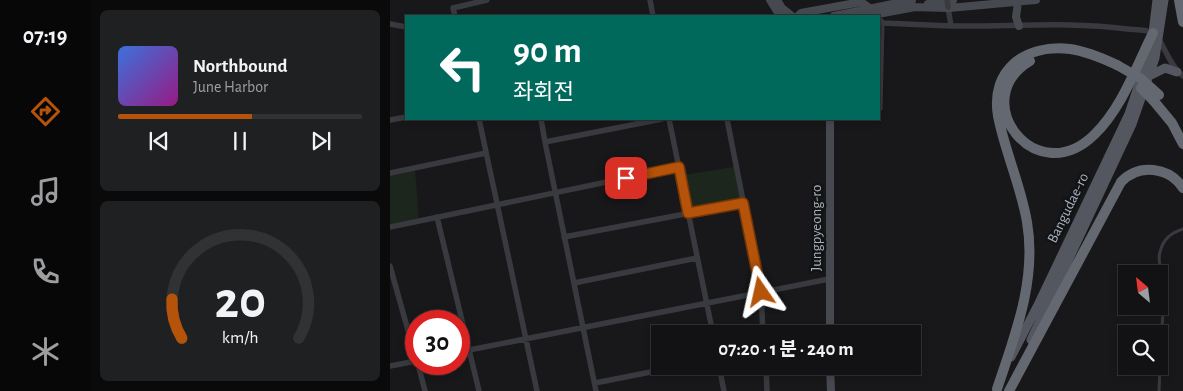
<!DOCTYPE html>
<html lang="ko">
<meta charset="utf-8">
<style>
:root{--surface:#121214;--page:#1f2022;--text:#f1f3f6;--muted:#9c9ea0;--line:#313234;--accent:#b45309}
body{margin:0;font-family:"Alegreya Sans","Noto Sans KR",sans-serif;background:var(--page);color:var(--text);height:100vh;display:flex;flex-direction:column;font-size:19px;white-space:nowrap}
*{box-sizing:border-box;margin:0}
p{font-size:16px;color:var(--muted)}
.icon{flex:none;width:28px;height:28px;fill:none;stroke:currentColor;stroke-width:2;stroke-linecap:round;stroke-linejoin:round}
.map{position:relative;flex:1;overflow:hidden}
.side{display:flex;flex-direction:column;gap:10px;padding:10px;background:#0a0a0b;width:300px}
.side>*{flex:none}
.guide{position:absolute;left:15px;top:15px;width:475px;height:105px;border-radius:0px;box-shadow:0 2px 8px #0003,0 0 0 1px var(--line);background:#00695c;color:#fff;overflow:hidden}
.needle{width:32px;rotate:332deg}
.buttons{position:absolute;left:728px;top:265px;display:grid;gap:10px}
.buttons a{display:grid;place-items:center;width:50px;height:50px;border-radius:0px;background:var(--surface);box-shadow:0 2px 8px #0003,0 0 0 1px var(--line);font-size:25px}
.speed{position:absolute;left:15px;top:310px;display:flex;gap:10px;font-size:25px;font-weight:700;text-align:center}
.speed>*{display:grid;place-content:center;width:65px;height:65px;border-radius:50%;background:var(--surface);box-shadow:0 2px 8px #0003,0 0 0 1px var(--line);line-height:1}
.speed .limit{border:8px solid #d22;background:#fff;color:#111}
.pin{position:absolute;display:grid;place-items:center;width:42px;height:42px;color:#fff;margin:-21px;border-radius:10px;box-shadow:0 2px 8px #0006}
.me{position:absolute;width:55px;margin:-28px;rotate:349deg;stroke-linejoin:round;filter:drop-shadow(0 0 4px #0008)}
.turn{display:flex;align-items:center;gap:18px;height:105px;padding:0 25px;font-size:22px}
.turn .icon{width:65px;height:65px;stroke-width:2.5}
.turn b{display:block;font-size:35px;line-height:42px}
.side .card{flex:1;display:flex;flex-direction:column;justify-content:center;gap:8px;min-width:0;padding:0 18px;border-radius:8px;background:var(--page)}
.side .dial{align-items:center;gap:0}
.dial svg{height:130px;overflow:visible;fill:none;stroke:var(--line);stroke-width:7;stroke-linecap:round;text-anchor:middle}
.dial text{fill:var(--text);stroke:none}
.song{display:flex;align-items:center;gap:15px}
.cover{width:60px;height:60px;border-radius:8px;background:linear-gradient(135deg,hsl(220 70% 55%),hsl(310 70% 35%))}
.played{height:5px;border-radius:2px;background:linear-gradient(90deg,var(--accent) 55%,var(--line) 55%)}
.keys{display:flex;justify-content:space-around;direction:ltr}
.trip{position:absolute;left:261px;top:325px;width:270px;height:50px;border-radius:0px;background:var(--surface);box-shadow:0 2px 8px #0003,0 0 0 1px var(--line);font-weight:700;line-height:50px;text-align:center}
main{display:flex;flex:1;min-height:0}
.dock{display:flex;flex-direction:column;width:90px;justify-content:space-around;align-items:center;background:#070708;color:var(--muted)}
.dock .icon{width:35px;height:35px}
.dock .active{color:var(--accent)}
.dock b{font-size:22px;color:var(--text)}
.map>svg:first-child{display:block}
</style>
<main>
<nav class="dock">
<b>07:19</b>
<svg class="icon active" aria-label="directions" viewBox="0 0 24 24"><path d="M12 3l9 9-9 9-9-9zM9 14v-3h6M13 9l2 2-2 2"/></svg>
<svg class="icon" aria-label="music" viewBox="0 0 24 24"><path d="M9 18V5l10-2v13"/><circle cx="6" cy="18" r="3"/><circle cx="16" cy="16" r="3"/></svg>
<svg class="icon" aria-label="phone" viewBox="0 0 24 24"><path d="M5 4h4l2 5-3 2q2 4 5 5l2-3 5 2v4C11 20 4 13 5 4z"/></svg>
<svg class="icon" aria-label="climate" viewBox="0 0 24 24"><path d="M12 3v18M4 7l16 10M4 17L20 7"/></svg>
</nav>
<section class="side">
<div class="card">
<div class="song"><i class="cover"></i><div><b>Northbound</b><p>June Harbor</p></div></div>
<div class="played"></div>
<div class="keys"><svg class="icon" aria-label="previous" viewBox="0 0 24 24"><path d="M18 5L8 12l10 7zM5 5v14"/></svg><svg class="icon" aria-label="pause" viewBox="0 0 24 24"><path d="M8 5v14M16 5v14"/></svg><svg class="icon" aria-label="next" viewBox="0 0 24 24"><path d="M6 5l10 7-10 7zM19 5v14"/></svg></div>
</div>
<div class="card dial"><svg viewBox="0 0 100 80">
<path d="M14 69A42 42 0 1 1 86 69"/>
<path d="M14 69A42 42 0 0 1 8 45" stroke="#b45309"/>
<text x="50" y="56" font-size="32" font-weight="700">20</text>
<text x="50" y="72" font-size="11">km/h</text>
</svg></div>
</section>
<div class="map">
<svg width="793" height="391" viewBox="0 0 793 391">
<rect width="100%" height="100%" fill="#18181a"/>
<path fill="#1d261d" d="M344,167L351,201L300,211L293,175Z
M25,170L29,221L0,226V175Z"/>
<g fill="none" stroke-linecap="round" stroke-linejoin="round">
<path stroke="#383a3f" stroke-width="3" d="M491,109L493,23
M769,391C770,365 771,339 773,313C774,307 776,300 777,294C778,279 766,267 770,252C773,239 781,233 793,229"/>
<path stroke="#383a3f" stroke-width="5.5" d="M260,0L263,16
M558,7L561,26
M65,16L63,8L97,0
M489,19L493,23C515,24 538,25 561,26C619,27 679,21 737,29C744,30 756,29 763,33C773,39 778,65 793,76
M0,24L16,27
M89,119L147,391
M151,119L155,142
M279,119L323,334
M337,119L371,292L373,334
M0,120L16,117
M0,173L96,153
M47,217L89,391
M0,227L289,167
M174,237L353,203
M0,266L26,359
M184,283L307,258
M69,352L439,279
M28,364L35,391
M0,366L26,361
M329,366L334,391
M376,366L377,391
M205,383L291,366
M206,391L155,142L272,119"/>
<path stroke="#464950" stroke-width="8" d="M380,0L390,16
M387,0L392,8L402,16
M628,2L626,17L629,26
M538,4L563,0
M521,7L559,8L646,0
M408,16L411,13L471,2L481,9
M444,16L522,0
M477,16L525,7
M440,122V334
M440,366L441,391"/>
<path stroke="#54575f" stroke-width="9" d="M761,75L775,68L787,72
M641,340L742,124L765,58L774,0
M621,357L649,303L739,114L756,63L763,33L767,0"/>
<path stroke="#646871" stroke-width="10" d="M789,0L793,22
M640,61C576,99 645,192 704,135C732,108 746,67 763,33
M763,100L782,123L793,144
M607,389C625,335 647,280 637,222C631,186 615,152 608,116C600,69 636,44 680,49C696,51 712,58 727,65
M619,391L731,182C749,163 779,167 793,188"/>
<path stroke="#383a3f" stroke-width="5.5" d="M557,0L558,7"/>
<path stroke="#646871" stroke-width="10" d="M727,65L750,78L769,95
M751,88L763,100"/>
</g>
<g fill="none" stroke-linecap="round" stroke-linejoin="round">
<defs>
<path id="route" d="M236,178L289,167L298,213L353,203L371,292"/>
</defs>
<use href="#route" stroke="#753606" stroke-width="12"/>
<use href="#route" stroke="#b45309" stroke-width="9"/>
</g>
<g text-anchor="middle" dominant-baseline="central" stroke-width="5" stroke-linejoin="round" paint-order="stroke">
<g font-size="15" fill="#a8b0bb" stroke="#121315">
<text transform="translate(678 208) rotate(-64)">Bangudae-ro</text>
<text transform="translate(426 228) rotate(-90)">Jungpyeong-ro</text>
</g>
</g>
</svg>
<div class="buttons">
<a><svg class="needle" viewBox="-14 -14 28 28"><path d="M0-13l5 13h-10z" fill="#e53935"/><path d="M0 13l5-13h-10z" fill="#9c9ea0"/></svg></a>
<a><svg class="icon" aria-label="search" viewBox="0 0 24 24"><circle cx="10" cy="10" r="6"/><path d="M15 15l6 6"/></svg></a>
</div>
<div class="speed"><div class="limit">30</div></div>
<div class="pin" style="left:236px;top:178px;background:#d93025"><svg class="icon" aria-label="arrive" viewBox="0 0 24 24"><path d="M6 21V4h12l-3 4 3 4H6"/></svg></div>
<svg class="me" style="left:371px;top:292px" viewBox="-20 -20 40 40"><path d="M0-17L14 15 0 8-14 15z" fill="#b45309" stroke="#fff" stroke-width="4"/></svg>
<div class="trip">07:20 · 1 분 · 240 m</div>
<div class="guide">
<div class="turn"><svg class="icon" aria-label="left" viewBox="0 0 24 24"><path d="M17 20v-9H6M10 6l-5 5 5 5"/></svg><div><b>90 m</b>좌회전</div></div>
</div>
</div>
</main>
